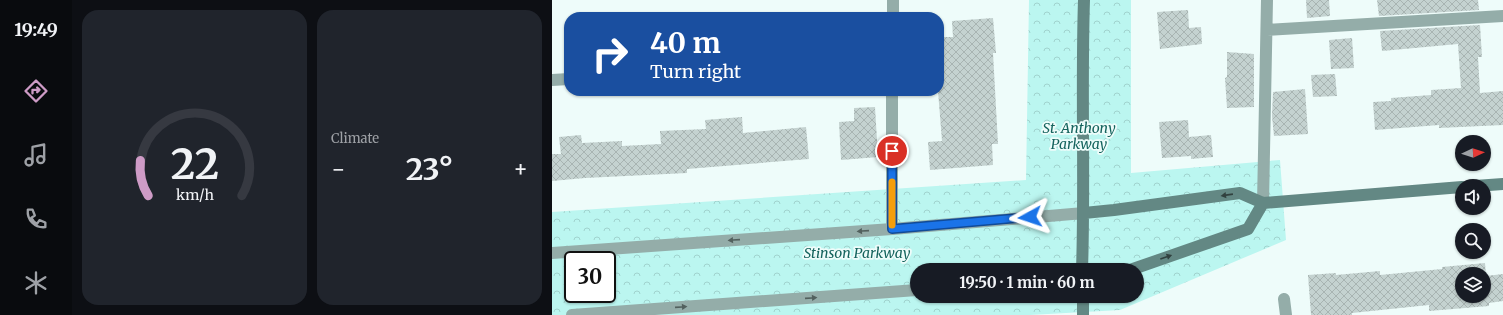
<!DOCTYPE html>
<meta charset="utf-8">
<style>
:root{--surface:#171b24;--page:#20242c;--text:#f1f3f6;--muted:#9ea1a6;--line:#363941;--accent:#ce9bc6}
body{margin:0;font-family:Merriweather,serif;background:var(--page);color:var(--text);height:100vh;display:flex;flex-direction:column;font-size:15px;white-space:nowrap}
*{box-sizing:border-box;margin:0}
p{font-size:13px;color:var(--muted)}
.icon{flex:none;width:22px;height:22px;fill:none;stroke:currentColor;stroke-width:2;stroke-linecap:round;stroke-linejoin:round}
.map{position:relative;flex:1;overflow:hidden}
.side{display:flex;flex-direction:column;gap:10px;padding:10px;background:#0d0f14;width:480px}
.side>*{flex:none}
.hud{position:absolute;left:12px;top:12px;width:380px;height:84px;border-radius:16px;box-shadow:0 1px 3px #0004;background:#1a4fa0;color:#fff;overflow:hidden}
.needle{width:26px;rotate:86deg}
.buttons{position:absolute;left:903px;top:135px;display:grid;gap:8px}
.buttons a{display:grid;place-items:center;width:36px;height:36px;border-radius:50%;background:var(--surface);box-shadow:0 1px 3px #0004;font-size:20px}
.speed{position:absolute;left:12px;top:251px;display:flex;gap:8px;font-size:20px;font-weight:700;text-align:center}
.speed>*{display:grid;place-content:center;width:52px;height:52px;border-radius:50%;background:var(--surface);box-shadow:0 1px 3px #0004;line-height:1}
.speed .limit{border:2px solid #111;border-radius:6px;background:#fff;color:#111}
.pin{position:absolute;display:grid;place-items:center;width:34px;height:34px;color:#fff;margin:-17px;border:2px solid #fff;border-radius:50%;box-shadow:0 1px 4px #0007}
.me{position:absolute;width:44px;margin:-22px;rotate:265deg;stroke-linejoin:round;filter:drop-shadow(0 0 3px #0008)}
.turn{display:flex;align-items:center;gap:14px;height:84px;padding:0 20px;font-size:18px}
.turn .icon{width:52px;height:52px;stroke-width:2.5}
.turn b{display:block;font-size:28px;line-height:34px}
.big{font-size:30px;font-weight:700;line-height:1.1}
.side .tile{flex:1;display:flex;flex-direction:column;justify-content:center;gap:6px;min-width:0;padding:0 14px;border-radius:16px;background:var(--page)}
.side .dial{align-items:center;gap:0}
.dial svg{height:104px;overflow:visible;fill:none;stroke:var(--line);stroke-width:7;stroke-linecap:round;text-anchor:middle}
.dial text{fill:var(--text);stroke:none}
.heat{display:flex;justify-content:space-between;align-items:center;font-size:22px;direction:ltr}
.side .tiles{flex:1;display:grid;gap:10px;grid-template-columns:repeat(2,1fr)}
.trip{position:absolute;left:358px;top:263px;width:234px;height:40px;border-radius:20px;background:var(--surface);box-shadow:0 1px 3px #0004;font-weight:700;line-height:40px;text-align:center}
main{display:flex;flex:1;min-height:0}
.tab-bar{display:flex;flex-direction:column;width:72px;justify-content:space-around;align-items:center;background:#090b0e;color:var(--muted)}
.tab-bar .icon{width:28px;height:28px}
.tab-bar .current{color:var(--accent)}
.tab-bar b{font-size:18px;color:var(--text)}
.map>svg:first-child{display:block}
</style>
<main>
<nav class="tab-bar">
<b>19:49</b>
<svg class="icon current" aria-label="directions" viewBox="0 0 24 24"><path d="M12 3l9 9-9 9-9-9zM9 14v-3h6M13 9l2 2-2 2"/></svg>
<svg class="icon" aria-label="music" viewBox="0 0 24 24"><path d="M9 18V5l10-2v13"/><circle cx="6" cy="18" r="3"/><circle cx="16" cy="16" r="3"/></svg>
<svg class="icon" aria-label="phone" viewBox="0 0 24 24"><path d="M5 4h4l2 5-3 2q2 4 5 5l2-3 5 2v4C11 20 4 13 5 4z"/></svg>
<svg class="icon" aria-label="climate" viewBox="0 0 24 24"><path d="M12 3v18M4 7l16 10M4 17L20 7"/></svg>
</nav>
<section class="side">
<div class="tiles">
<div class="tile dial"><svg viewBox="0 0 100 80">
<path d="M14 69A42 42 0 1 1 86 69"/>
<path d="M14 69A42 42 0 0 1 8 42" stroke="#ce9bc6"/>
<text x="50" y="56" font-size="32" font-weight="700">22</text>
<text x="50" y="72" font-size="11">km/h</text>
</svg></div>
<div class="tile"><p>Climate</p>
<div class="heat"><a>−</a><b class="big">23°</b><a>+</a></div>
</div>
</div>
</section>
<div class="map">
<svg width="951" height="315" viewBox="0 0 951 315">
<defs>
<pattern id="park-crowns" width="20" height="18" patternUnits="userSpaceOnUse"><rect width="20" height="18" fill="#bbf6f0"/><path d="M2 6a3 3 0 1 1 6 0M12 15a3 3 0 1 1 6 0" fill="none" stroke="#a0d3ce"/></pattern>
<pattern id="building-cross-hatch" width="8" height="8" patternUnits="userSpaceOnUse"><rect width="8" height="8" fill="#c4d2d0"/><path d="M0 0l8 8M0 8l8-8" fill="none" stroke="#a8b4b2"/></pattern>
</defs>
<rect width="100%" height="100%" fill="#eefcfa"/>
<path fill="url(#park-crowns)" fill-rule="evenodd" d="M477,0H579V173L728,160L734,240L568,310L478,315H0V212L474,180ZM21,260H55V294H21ZM365,270H585V296H365Z"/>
<path fill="url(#building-cross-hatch)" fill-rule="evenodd" d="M754,0H777L778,16L755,18Z
M825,0H926L927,10L827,16Z
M636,10L637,28L649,27L650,44L608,49L605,12Z
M441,18L444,53H441L446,144H440L441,165L378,170L376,142L390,141L386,91L387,37H401L400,21Z
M928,25L930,57H926L928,93L951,91V125L887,128V125L823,130L821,102L839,101V98L879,95V90L909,88L906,44L830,51L828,31Z
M800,38L802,68L779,69L777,40Z
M675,52L702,54V107L675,108L673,78L675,77Z
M783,74L785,96L761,97L759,75Z
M753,89L756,134L722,136L720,116L721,92Z
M323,107L326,157L289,160L287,122L302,121V108Z
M190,117L191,133L254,127L257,159L135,169V173L33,178L0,181V154H9L7,137L29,135L30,143L70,141V146L109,144L108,131L154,129L153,120Z
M636,120L637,137L659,135L661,157L639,159V156L610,158L607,122Z
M933,263L934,276L951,274V301L937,303V306L877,311V305L800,313V315H759L756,275L784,273V275L828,271V275L890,269V267ZM910,274H932V296H910Z"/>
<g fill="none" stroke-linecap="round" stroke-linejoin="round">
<path stroke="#94ada9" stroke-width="12" d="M341,17V0
M715,30L951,16
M0,80L17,79
M340,91V229
M711,203L715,0
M732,299L734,315"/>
<path stroke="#94ada9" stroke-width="12" d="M0,253L340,229L532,213
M20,315L365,290"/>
<path stroke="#638884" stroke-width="12" d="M923,186L951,184
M532,213L562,210L688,193L711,203L910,187
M530,270C533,180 529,90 532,0
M578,270L696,229L711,203
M531,296V315"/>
</g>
<defs><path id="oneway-solid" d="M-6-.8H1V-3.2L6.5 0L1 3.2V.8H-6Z"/></defs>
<g fill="#31413f">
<use href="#oneway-solid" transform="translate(675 195) rotate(172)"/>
<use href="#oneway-solid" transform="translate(614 257) rotate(-19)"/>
</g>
<g fill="#52615e">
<use href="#oneway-solid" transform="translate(311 231) rotate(176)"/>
<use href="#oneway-solid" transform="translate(182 240) rotate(176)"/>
<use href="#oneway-solid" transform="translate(259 298) rotate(-4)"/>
<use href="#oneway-solid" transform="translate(129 307) rotate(-4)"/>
</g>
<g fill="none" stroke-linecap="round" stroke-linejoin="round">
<defs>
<path id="route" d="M340,151V229L478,217"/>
</defs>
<use href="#route" stroke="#114b97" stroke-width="10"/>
<use href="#route" stroke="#1a73e8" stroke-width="7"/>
<path stroke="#f59e0b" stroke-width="7" d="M340,182V225"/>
</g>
<g text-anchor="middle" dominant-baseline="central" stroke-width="3.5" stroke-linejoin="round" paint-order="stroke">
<g font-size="14" font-style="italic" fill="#14635d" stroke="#eefcfa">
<text x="527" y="128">St. Anthony<tspan x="527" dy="16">Parkway</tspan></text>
<text x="305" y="253">Stinson Parkway</text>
</g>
</g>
</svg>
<div class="buttons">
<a><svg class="needle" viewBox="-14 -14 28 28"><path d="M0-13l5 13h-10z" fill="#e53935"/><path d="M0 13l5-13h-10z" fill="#9ea1a6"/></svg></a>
<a><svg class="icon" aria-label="sound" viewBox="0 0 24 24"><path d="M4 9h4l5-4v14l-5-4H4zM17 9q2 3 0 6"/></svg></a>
<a><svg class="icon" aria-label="search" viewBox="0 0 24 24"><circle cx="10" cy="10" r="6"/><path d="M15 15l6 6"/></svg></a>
<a><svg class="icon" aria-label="layers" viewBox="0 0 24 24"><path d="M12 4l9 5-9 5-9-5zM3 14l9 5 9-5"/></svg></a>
</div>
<div class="speed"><div class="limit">30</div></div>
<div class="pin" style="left:340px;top:151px;background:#d93025"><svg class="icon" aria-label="arrive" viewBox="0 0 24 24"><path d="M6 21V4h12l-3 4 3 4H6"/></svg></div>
<svg class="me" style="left:478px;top:217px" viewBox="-20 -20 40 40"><path d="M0-17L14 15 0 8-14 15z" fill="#1a73e8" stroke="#fff" stroke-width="4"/></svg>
<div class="trip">19:50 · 1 min · 60 m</div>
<div class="hud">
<div class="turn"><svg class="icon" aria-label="right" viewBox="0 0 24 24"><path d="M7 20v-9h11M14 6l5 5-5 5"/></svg><div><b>40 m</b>Turn right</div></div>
</div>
</div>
</main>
